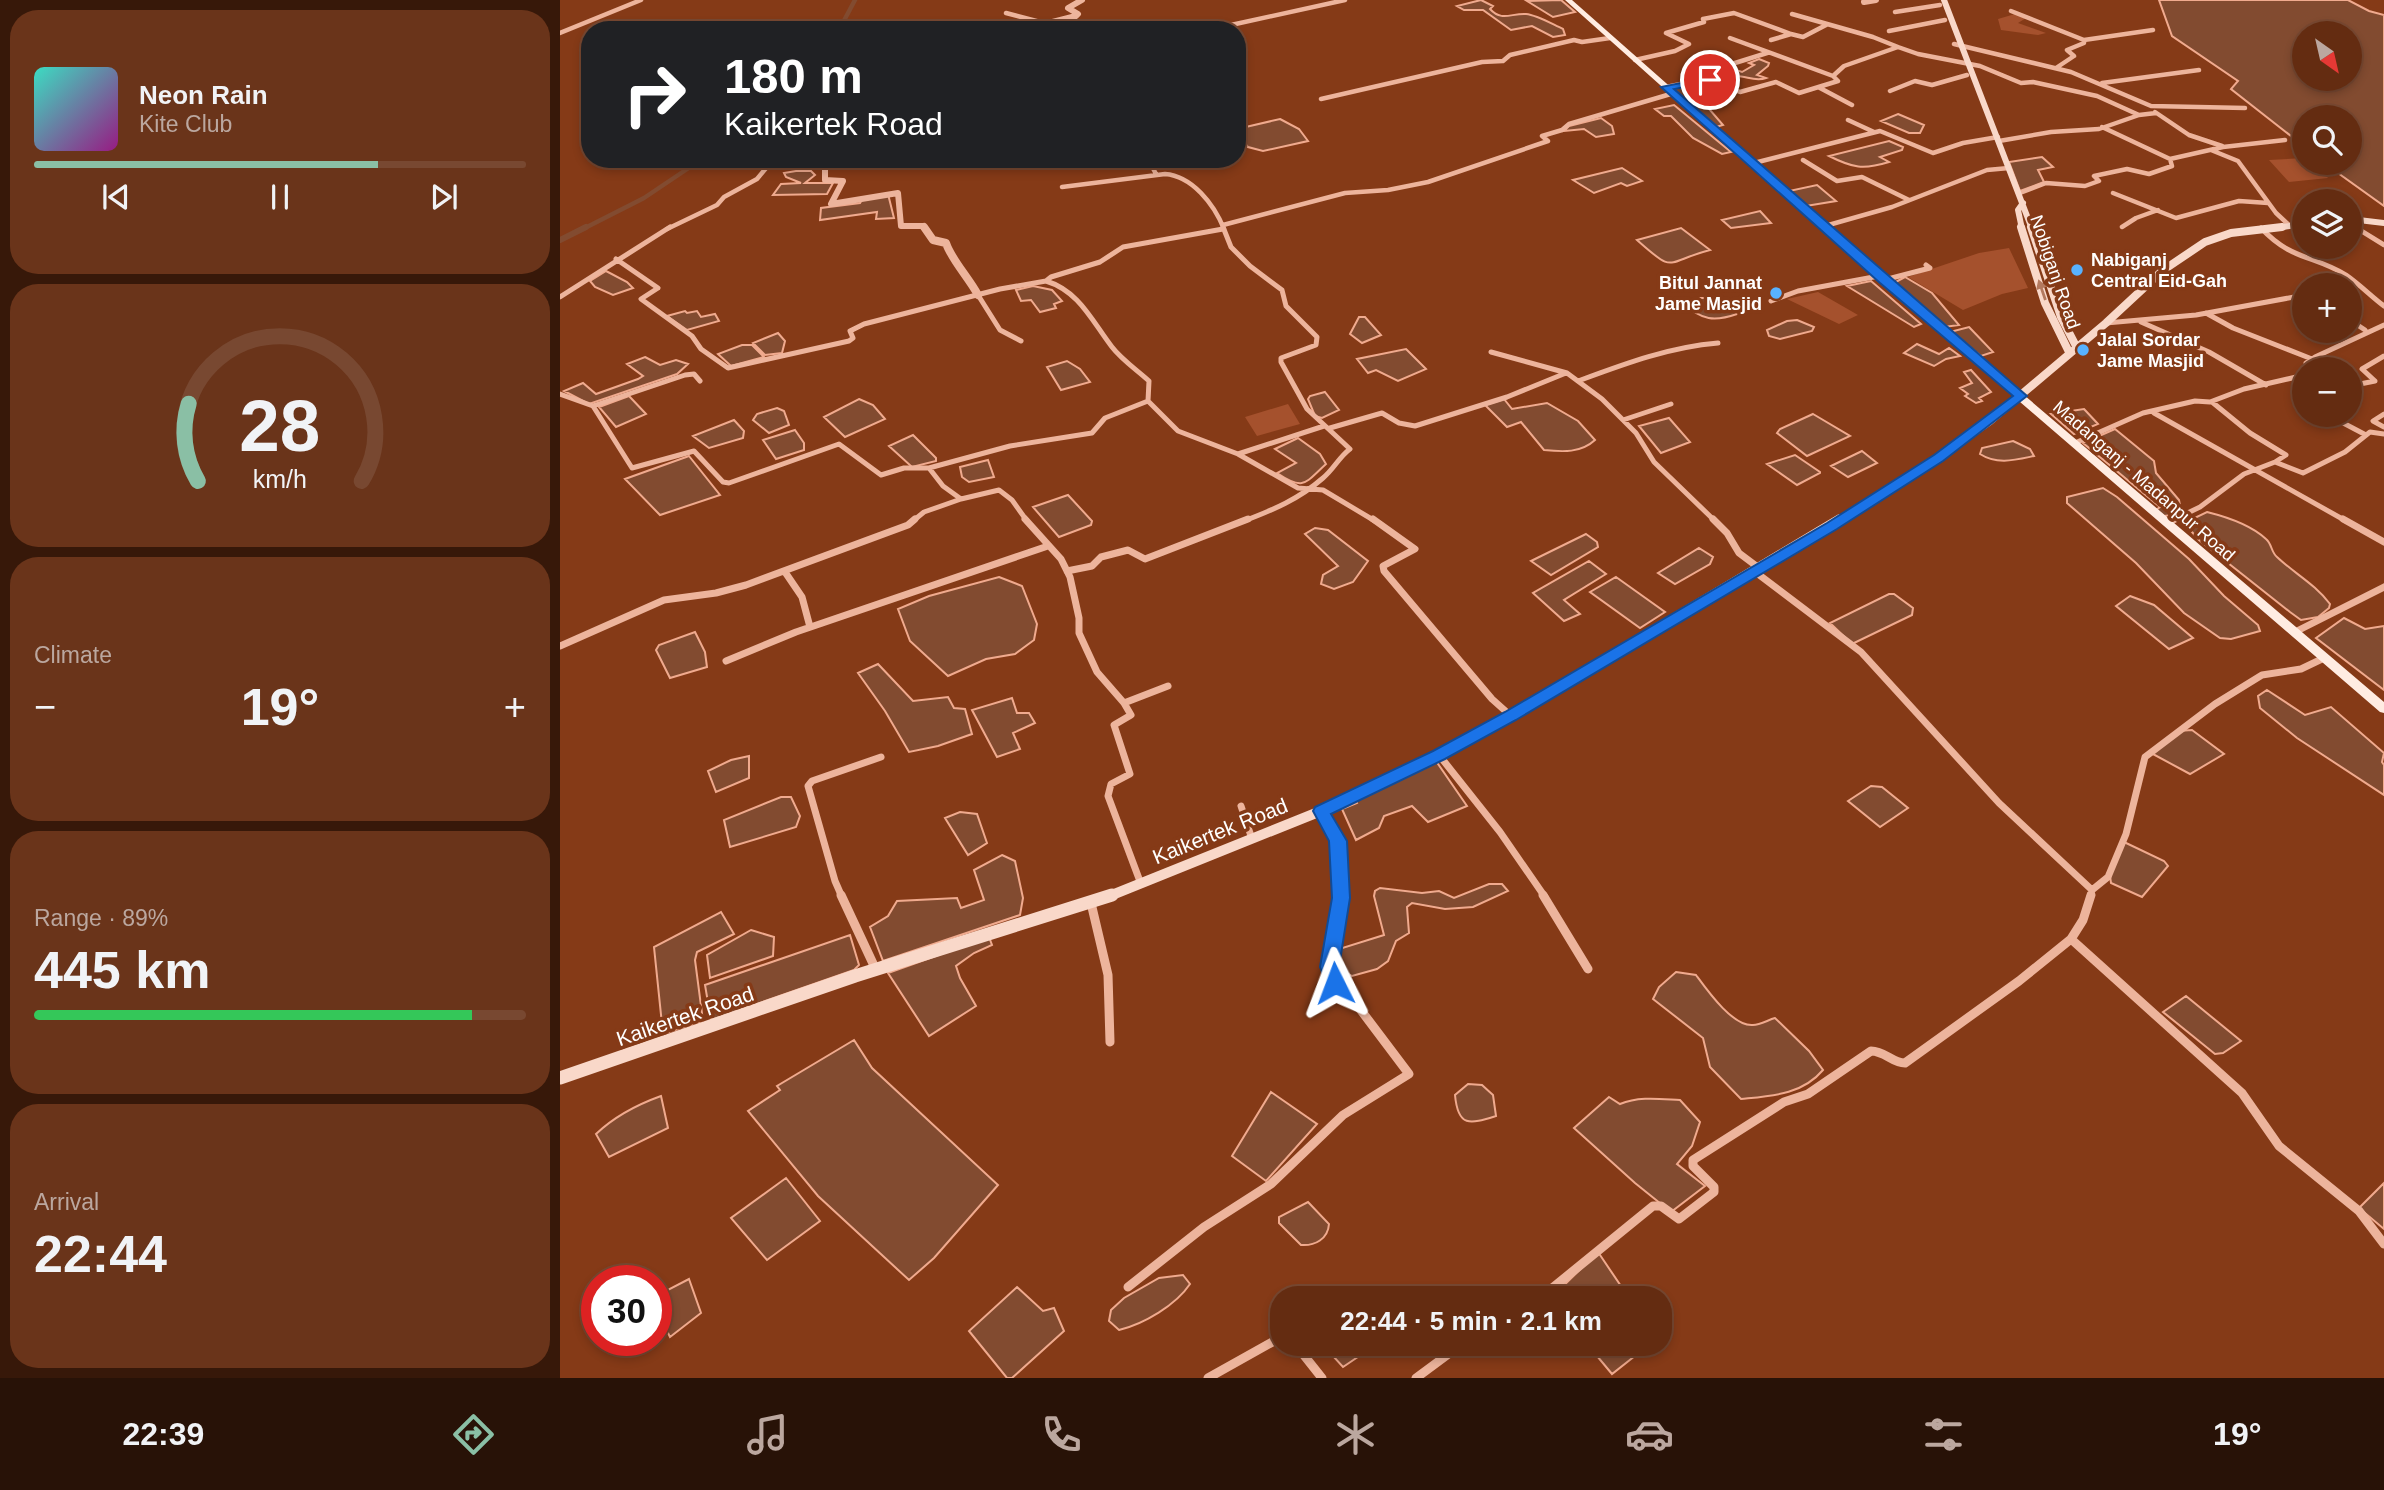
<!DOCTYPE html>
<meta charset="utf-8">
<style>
:root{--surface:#642c11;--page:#6a341a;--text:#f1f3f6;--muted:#bba79f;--line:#784831;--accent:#8abfa5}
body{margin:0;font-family:Arial,sans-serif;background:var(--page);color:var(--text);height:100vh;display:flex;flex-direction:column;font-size:26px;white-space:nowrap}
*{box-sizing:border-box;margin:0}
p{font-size:23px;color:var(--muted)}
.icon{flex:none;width:38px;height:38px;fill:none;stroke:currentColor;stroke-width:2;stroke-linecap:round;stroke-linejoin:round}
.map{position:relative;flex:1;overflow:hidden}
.side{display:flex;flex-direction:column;gap:10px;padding:10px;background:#371809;width:560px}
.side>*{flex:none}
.top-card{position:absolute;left:21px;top:21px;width:665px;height:147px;border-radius:28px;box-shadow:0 4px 10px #0003,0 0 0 2px var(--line);background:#202124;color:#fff;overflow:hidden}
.needle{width:46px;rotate:146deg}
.controls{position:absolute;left:1732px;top:21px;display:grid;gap:14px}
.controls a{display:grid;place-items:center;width:70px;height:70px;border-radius:50%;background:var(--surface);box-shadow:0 4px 10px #0003,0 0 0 2px var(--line);font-size:35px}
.speed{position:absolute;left:21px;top:1265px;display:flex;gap:14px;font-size:35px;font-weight:700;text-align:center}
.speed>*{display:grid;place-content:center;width:91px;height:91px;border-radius:50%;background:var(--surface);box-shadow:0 4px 10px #0003,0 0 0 2px var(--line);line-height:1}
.speed .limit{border:10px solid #d22;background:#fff;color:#111}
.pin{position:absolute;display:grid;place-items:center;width:60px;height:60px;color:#fff;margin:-30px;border:4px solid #fff;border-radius:50%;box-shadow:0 2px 7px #0007}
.me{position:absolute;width:77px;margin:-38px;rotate:357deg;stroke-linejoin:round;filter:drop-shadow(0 0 5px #0008)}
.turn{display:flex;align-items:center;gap:24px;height:147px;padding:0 28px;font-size:32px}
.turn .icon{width:91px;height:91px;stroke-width:2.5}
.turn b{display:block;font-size:49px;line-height:60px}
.big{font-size:52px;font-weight:600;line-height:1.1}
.side .card{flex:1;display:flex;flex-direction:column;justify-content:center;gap:10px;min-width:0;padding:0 24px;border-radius:28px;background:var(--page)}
.side .dial{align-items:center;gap:0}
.dial svg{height:182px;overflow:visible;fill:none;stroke:var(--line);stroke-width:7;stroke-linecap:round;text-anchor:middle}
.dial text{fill:var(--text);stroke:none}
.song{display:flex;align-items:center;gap:21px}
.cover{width:84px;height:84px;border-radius:10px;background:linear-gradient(135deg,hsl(170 70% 55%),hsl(310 70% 35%))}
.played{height:7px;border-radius:4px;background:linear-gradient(90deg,var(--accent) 70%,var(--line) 70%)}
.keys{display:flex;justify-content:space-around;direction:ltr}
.heat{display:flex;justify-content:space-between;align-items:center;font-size:38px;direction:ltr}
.charge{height:10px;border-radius:5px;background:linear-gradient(90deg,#34c759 89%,var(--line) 0)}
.trip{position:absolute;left:710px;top:1286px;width:402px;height:70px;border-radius:28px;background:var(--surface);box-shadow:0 4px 10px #0003,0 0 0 2px var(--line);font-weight:600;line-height:70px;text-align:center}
.menu{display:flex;height:112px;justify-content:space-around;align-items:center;background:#281207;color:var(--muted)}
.menu .icon{width:49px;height:49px}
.menu .active{color:var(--accent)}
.menu b{font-size:32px;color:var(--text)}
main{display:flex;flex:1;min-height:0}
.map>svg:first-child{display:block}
</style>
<main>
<section class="side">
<div class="card">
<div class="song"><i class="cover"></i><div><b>Neon Rain</b><p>Kite Club</p></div></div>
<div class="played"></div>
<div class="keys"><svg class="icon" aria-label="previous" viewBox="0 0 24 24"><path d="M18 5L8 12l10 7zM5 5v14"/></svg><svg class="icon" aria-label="pause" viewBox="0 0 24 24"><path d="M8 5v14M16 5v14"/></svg><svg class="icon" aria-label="next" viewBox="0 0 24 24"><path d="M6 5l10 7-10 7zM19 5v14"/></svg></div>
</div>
<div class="card dial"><svg viewBox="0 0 100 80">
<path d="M14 69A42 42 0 1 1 86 69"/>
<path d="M14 69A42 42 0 0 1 10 35" stroke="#8abfa5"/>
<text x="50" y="56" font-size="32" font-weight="700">28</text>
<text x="50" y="72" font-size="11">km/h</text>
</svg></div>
<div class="card"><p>Climate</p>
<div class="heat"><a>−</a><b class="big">19°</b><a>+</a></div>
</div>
<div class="card"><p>Range · 89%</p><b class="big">445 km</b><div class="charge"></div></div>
<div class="card"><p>Arrival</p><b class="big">22:44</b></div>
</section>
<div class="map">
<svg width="1824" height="1378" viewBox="0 0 1824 1378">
<rect width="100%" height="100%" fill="#853a17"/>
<path fill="#a5512d" d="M1455,14L1466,18L1458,23L1486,33L1478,35L1441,30L1438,19Z
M1745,158V163H1754L1768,178L1729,182L1709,160Z
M1449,248L1468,288L1442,294L1403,310L1348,277L1419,253Z
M1258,292L1298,315L1279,324L1227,299Z
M728,404L740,424L697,436L685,417Z"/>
<path fill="#824b30" stroke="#f0aa8e" stroke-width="2" fill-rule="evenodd" d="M921,0L933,6L930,9C942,22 951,13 966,14C977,15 992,24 1003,29L1005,35L993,37L972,26L951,30L923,10H904L897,6Z
M1001,0L1015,12L993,17L967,1Z
M1599,0H1788L1809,11L1824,15V206L1764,163H1790V117H1745V147L1671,89L1678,81L1612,36ZM1790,33V79H1745V33Z
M1199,59L1209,63L1208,66L1197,75L1206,78C1195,82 1187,76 1176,76C1165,76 1156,80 1145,79L1143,74L1167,67L1182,72L1194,65L1189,63Z
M1120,87L1144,103L1163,125L1156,127L1111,89Z
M1114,105L1171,152L1162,154L1133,138L1111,116H1104L1095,109Z
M1338,114L1364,125L1360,133H1349L1321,121Z
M1041,118L1052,126L1054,134L1036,137L1024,129L1004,131L1009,126Z
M720,119L739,129L748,141L703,151L688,147L677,132V129Z
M1329,141L1343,147L1342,150L1320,157L1329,162C1303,170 1293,168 1269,156Z
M1482,157L1493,167L1478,170L1484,182L1460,191L1449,162Z
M1062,168L1082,181L1067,186L1061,183L1034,193L1013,180Z
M236,171H251L255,175L245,183H273L267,194L213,195L221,184L241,183L226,177L224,173Z
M1257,185L1276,201L1246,206L1229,191Z
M328,194L334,218L316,219L317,212L260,220L261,208L300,203L302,200Z
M1200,211L1211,223L1171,228L1162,220Z
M1121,228L1150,250C1104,262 1116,275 1077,240Z
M46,271L67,282L73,288L53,295L35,287L30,281Z
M1345,277L1372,293L1399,325L1384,327L1332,284Z
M1311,281L1361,324L1354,327L1287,286Z
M473,286L492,290L502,301L494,304L496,308L480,312L471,300L461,301L456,290Z
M1140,298C1156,297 1168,302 1177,314C1154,322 1142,320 1124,304Z
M125,311L127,313L137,311L141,317L155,314L159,321L127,330L107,316Z
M799,317H805L821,335L802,343L790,334Z
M1237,320L1254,327L1252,331L1220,339L1209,336L1207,330L1227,321Z
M1409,327L1433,352L1421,356L1390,332Z
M218,333L225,341L222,353L205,355L193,343Z
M1357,344L1379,354L1389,348L1400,356L1386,359L1374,366L1344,353Z
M182,345H192L204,357L171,366L158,354Z
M846,349L866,369L838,381L816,370L808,373L797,359Z
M85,357L100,365L116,360L128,364L117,374L29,404L4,391L23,383L36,394L78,379L83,376L67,364Z
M507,361L520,369L530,382L501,390L487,367Z
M1411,370L1431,392L1419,398L1422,401L1416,403L1405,396L1408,394L1400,388L1412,383L1404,372Z
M765,392L779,410L762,418L755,416L748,399L750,396Z
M69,396L86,414L56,427L39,407Z
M299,399L313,405L325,419L285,437L264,417Z
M944,399L952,409L987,403L1018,421L1035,440C1021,453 1003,452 984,450L961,422L947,427L925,405Z
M217,408L224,411L229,425L209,433L193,420L197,414Z
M1524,409L1538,424L1514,434L1491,414Z
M1253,414L1290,436L1247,456L1217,433L1220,429Z
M1109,418L1130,442L1101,453L1079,426Z
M174,420L184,431L183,438L149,448L133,436Z
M1555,429L1594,461L1596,473L1619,500L1621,511H1613L1612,515L1604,516L1596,510L1600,507L1523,443Z
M235,430L244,443V450L216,459L203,440Z
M353,435L376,458V461L352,467L329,446Z
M738,438L760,454L766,464C744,484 744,491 717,473L736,463L715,449Z
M1453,441L1470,449L1474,456C1455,460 1437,465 1420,454L1422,448Z
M1302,451L1317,463L1288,477L1271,466Z
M1235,455L1260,472V473L1237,485L1207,464Z
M129,456L160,495L100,515L65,479Z
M428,460L434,477L409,482L402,477L400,467Z
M1543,488L1557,497L1629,559L1664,596L1698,625L1700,631L1671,639L1660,638L1624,613L1576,563L1507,503V497Z
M508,495L532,521L531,525L499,537L473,507Z
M1647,512C1667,517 1691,525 1706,539C1712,544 1711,552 1717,557C1735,574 1755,584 1770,604L1769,608L1758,617L1741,620L1730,612L1639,540L1624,523Z
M755,528L768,530L808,561L793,582L774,589L761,584L763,575L778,566L745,534Z
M1026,534L1037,542L1038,547L991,575L971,561Z
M1139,548L1153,557L1150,564L1115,584L1098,573Z
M1029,561L1046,574L1004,600L1020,614L1004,621L973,593Z
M439,577L462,586L477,624L474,640L455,654L426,659L388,676L350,641L338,609L369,596Z
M1056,577L1105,612L1080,628L1030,592Z
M1329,594H1334L1353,608L1352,615L1292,644L1270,623Z
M1570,596L1594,605L1633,638L1609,649L1556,606Z
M1784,618L1805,629L1824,626V690L1756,638Z
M135,632L145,652L147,667L110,678L96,650L99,645Z
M318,664L353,701L388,697L394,708L405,709L412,734L378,746L349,752L325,711L298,673Z
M1707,690L1745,715L1771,707L1824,753L1822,762L1824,765V795L1737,738L1700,708L1698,696Z
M452,698L457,713H469L475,723L453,733L460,749L437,757L412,710Z
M1632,730L1664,754L1630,774L1591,753L1618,731Z
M189,756V778L156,792L148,771L171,760Z
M876,761L907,806L868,822L852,806L824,816L819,828L796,840L782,809L797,803L795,798Z
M1311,786L1322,787L1348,808L1320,827L1288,801Z
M221,797H231L240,816L236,827L170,847L164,820Z
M400,812L417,814L427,843L408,855L385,818Z
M1564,842L1604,861L1608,866L1582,897L1551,883L1550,876Z
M442,855L455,861L463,898L460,915L323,961L310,927L328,916L337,901L397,898L401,908L424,900L414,870Z
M929,884H942L948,891L913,907L885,909L852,903L847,907L849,933L836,941L828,961L817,969L792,976L777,967L775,954L779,949L824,935L814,896L815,891L820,888L862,893L879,891L894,898Z
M161,912L174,934L137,952L135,960L143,1021L103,1034L94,947Z
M191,930L214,937L213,956L150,978L147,955Z
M290,935L299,965L294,970L151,1020L145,985Z
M429,937L432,945L414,953L396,966L400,978L416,1006L369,1036L328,973Z
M1116,972L1136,975C1147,990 1173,1027 1193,1025C1200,1025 1208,1020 1215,1018L1249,1051L1263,1070C1242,1095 1211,1096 1181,1099L1150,1067L1143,1038L1093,999L1099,987Z
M1626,996L1681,1041L1663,1053L1655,1054L1603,1012Z
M294,1040L312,1068L438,1185L374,1258L349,1280L258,1196L188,1111L220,1090L217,1086Z
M908,1084L922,1085L933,1095L936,1116C910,1124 898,1128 895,1095Z
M711,1092L757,1124L706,1181L672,1156Z
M101,1096L108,1128L49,1157L36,1134C55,1116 76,1105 101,1096Z
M1049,1097L1060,1104C1079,1096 1100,1099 1120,1100L1140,1122L1132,1146L1117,1164L1145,1186L1111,1212L1075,1183L1014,1128Z
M226,1178L260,1221L207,1260L171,1218Z
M1824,1183V1229L1799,1208Z
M748,1202L769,1224C768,1239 755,1246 741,1245L719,1223V1217Z
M1038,1252L1069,1298H996L994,1295Z
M623,1275L630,1284C616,1305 584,1324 559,1330L549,1321L551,1310L564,1298L599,1278Z
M129,1279L141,1313L110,1337L96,1309V1296Z
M457,1287L483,1311L494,1308L504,1331L452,1378H447L409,1331Z
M762,1344H817L783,1367Z
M1027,1344H1090L1052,1374Z"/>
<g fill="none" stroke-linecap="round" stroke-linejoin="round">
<path stroke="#824b30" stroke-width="4.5" d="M279,30L295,0
M23,229L84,198L142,159"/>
<path stroke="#824b30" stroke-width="6" d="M0,240L26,227"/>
<path stroke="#edb49c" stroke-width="4.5" d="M1451,11L1524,40
M1335,12L1380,5
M446,13L484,23
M1232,14L1313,37L1338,47
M671,25L785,0
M1329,31L1385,20
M0,33L81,0
M1170,38L1273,76
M1211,40L1231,34L1243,37L1266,25
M1394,44L1511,72L1591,106L1685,108
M1075,60L1115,51L1129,44L1106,33L1144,22L1143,19L1174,13L1231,34
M1496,68L1514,56L1507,50L1524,43V40L1593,30
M1145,79L1143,73L1207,53
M1542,83L1639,70
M1106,87L1145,79L1180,92L1216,82L1239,93L1278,81L1273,76L1284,66L1338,47L1358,54L1420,66L1461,83L1473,82L1537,96L1579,115
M1260,88L1292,105
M1330,91L1355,81L1372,85L1407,75
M761,99L922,62L943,61L950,55L1014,40L1022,42L1050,38
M1595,112L1629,135L1662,146
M1288,120L1314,132
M1542,127L1610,159
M1439,141L1491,132L1539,129L1579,115L1596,113
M1651,150L1678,161L1716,213L1729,225
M588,159L596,174
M1243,160L1277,181L1302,177L1349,200
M265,162L273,159
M1194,163L1320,131L1373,153L1403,143L1438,137
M502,187L605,174C632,176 654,204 664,229
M1460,193L1486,183L1525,186L1539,181L1534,176L1567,169L1589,174L1612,166L1610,159L1663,147L1725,140
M1553,193L1616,218L1679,201L1708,203
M1790,224L1797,229
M663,225L785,193L828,190L868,182L988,141L982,136L1002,130L1009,124L1114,93
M1265,226L1332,207L1427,170L1449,168
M1562,227L1576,218L1598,210
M107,229L157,205L164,197L197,179L207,167L221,159"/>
<path stroke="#edb49c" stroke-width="5" d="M663,227L671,247L690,266L722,290L726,306L757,337L756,345L721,358V362L747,409L790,449C779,457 774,469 763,478C739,499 713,510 684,521
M1795,227L1824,245
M1701,228C1732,261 1754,255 1786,275C1799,284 1811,296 1824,306
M56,259L98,288L81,299L132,336L141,349L168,368L289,341L293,338L290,331L304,324L440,289L486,281L491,277L540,262L563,247L663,229
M1324,280L1370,268L1366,265
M418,295L440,330L461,341
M0,297L110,227
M1211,301L1238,291L1319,276
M1646,313L1673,328L1752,359
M1790,320L1805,330
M1581,322L1649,352L1706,385
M1546,323L1636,315L1745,295
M931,352L1007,373L1042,399L1076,433L1094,462L1155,521
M1748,369L1746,363L1755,357L1824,325
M1018,381C1064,364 1109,347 1158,343
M1790,386L1815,381L1802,369L1824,356
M1745,392L1736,395L1745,401
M0,394L33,406L72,468L134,451L163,482L169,483L279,444L321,475L344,468H369L383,486L401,499L439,490L452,500L467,521
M588,401L618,431L678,454L738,488L763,490L815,521
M1652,402L1690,433L1726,455L1715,462
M33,406L125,375L134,374L140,381
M1594,413L1786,521
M1824,414L1813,421L1824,427
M1768,415L1806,435
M1063,420L1111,404
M770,428L822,413L839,423L855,426L947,397L1006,373
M1515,443L1583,413L1635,401L1650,402L1684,389L1745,375
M678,454L764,426
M369,468L450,446L532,433L545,418L588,401L589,381C577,370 562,360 552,347C532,321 519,291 486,281
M353,521L364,512L401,499
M1611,521L1640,507L1684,474L1715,462L1743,473L1785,452L1810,432L1824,434"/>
<path stroke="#edb49c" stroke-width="7" d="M465,519L501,559L510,577L519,618V633L537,672L564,703L608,686
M813,519L855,549L823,566L824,571L932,699L951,716
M1153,519L1167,533L1179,553L1199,568
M1783,519L1824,542
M1607,523L1615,519
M507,571L532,566L541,557L568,550L585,559L688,519
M1194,571L1301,652L1439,803L1532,890L1548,877L1566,834L1585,757L1655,704L1702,675L1741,669L1764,658
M225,572L242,597L250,627
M1735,632L1824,587
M0,646L104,600L156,593L186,585L348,525L355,519
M166,661L236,632L488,546
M564,703L571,715L554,725L570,774L551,784L548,796L581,884
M879,755L940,832L985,897
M681,806L692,839
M761,811L778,841L781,897
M282,897L275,881L248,786L252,781L321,757
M1530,897L1532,890"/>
<path stroke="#edb49c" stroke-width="9" d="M281,895L316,970
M983,895L1028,969
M531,903L548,975L550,1042
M1511,939L1682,1093L1719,1146L1799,1211L1824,1244
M568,1287L644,1227L711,1184L783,1115L849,1074L794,1001L775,983L770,967L781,895
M980,1298L1093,1206H1101L1119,1219L1154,1192V1187L1133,1166V1160L1224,1102L1248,1094L1311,1051C1325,1051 1332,1063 1345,1063L1459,981L1511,939L1523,920L1531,895
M735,1344L762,1378
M648,1378L723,1336
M856,1378L902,1344"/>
<path stroke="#edb49c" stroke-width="6" d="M1304,2L1316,0
M444,30L450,27L469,28L516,16L518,14L508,8L522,0
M254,159L265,162V180L283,181L271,204L338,193L341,226H363L365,229"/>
<path stroke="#edb49c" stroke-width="8" d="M364,227L373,240L386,243C391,259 409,278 418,295"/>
<path stroke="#f9d8c9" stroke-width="6" d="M1384,0L1472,229
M1790,219L1824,223
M1462,229L1458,210L1463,203
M1708,229L1745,224"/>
<path stroke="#f9d8c9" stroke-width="8" d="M1461,227L1485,303L1509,352
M1471,227L1501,317L1516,346
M1277,521L1346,480L1430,421L1546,323L1602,271L1645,242L1671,233L1722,227"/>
<path stroke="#f9d8c9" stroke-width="10" d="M547,897L761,811L879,755L951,716L1280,519"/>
<path stroke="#f9d8c9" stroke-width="13" d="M0,1078L295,976L552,895"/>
<path fill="#ffece2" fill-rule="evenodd" d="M1005,0H1012L1322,274L1824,702V713L1820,712L1316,278Z"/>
</g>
<defs><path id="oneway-solid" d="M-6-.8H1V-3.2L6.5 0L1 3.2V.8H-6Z" transform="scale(1.75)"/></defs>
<use fill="#b3795e" href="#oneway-solid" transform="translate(1482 290) rotate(-109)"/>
<path fill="#1a73e8" stroke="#114b97" stroke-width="2" d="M1150,77L1153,78V82L1114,89L1467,396L1383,461L1277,529L956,720L885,759L771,814L787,841L790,898L779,967L784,983L781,988L775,990L768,988L760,967L772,898L769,841L753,811L755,807L873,751L945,712L1267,523L1374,455L1453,396L1320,283L1101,87Z"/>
<g fill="#58b2ff" stroke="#853a17" stroke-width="2.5">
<circle cx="1517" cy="270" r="7"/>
<circle cx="1216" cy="293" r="7"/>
<circle cx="1523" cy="350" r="7"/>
</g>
<g text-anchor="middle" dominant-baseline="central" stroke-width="7" stroke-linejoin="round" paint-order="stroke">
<g font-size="18" font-weight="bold" fill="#fff" stroke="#853a17" text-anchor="start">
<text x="1531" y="260">Nabiganj<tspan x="1531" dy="21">Central Eid-Gah</tspan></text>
<text x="1202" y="283" text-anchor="end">Bitul Jannat<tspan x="1202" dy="21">Jame Masjid</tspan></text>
<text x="1537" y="340">Jalal Sordar<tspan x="1537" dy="21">Jame Masjid</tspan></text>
</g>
<g font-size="18" fill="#fff" stroke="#853a17">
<text transform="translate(1495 272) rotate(71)">Nobiganj Road</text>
<text transform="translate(1584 481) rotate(41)">Madanganj - Madanpur Road</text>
</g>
<g font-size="21" fill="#fff" stroke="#853a17">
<text transform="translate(660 831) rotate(-22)">Kaikertek Road</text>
<text transform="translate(125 1016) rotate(-19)">Kaikertek Road</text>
</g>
</g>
</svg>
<div class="controls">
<a><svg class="needle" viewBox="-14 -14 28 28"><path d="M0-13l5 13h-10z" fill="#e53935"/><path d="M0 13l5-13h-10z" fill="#bba79f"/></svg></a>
<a><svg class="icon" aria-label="search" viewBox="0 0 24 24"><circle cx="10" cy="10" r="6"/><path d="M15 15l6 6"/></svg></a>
<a><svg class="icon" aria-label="layers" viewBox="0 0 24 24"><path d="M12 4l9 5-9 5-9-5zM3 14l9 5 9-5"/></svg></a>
<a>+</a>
<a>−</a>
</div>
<div class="speed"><div class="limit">30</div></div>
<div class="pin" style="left:1150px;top:80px;background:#d93025"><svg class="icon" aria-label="arrive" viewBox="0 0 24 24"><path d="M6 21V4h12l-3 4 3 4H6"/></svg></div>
<svg class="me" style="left:775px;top:983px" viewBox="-20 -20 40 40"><path d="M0-17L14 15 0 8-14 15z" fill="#1a73e8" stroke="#fff" stroke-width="4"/></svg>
<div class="trip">22:44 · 5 min · 2.1 km</div>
<div class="top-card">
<div class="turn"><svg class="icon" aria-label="right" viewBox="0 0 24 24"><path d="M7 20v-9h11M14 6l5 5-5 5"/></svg><div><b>180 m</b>Kaikertek Road</div></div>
</div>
</div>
</main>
<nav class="menu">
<b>22:39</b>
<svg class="icon active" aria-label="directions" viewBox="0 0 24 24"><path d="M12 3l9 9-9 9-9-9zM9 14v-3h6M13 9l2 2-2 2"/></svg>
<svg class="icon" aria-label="music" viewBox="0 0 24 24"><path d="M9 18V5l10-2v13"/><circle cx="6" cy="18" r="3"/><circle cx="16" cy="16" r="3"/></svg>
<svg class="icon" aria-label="phone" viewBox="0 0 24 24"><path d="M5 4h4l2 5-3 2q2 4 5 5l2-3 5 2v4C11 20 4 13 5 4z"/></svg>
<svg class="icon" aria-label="climate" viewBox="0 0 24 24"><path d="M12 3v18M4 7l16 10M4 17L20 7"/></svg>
<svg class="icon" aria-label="car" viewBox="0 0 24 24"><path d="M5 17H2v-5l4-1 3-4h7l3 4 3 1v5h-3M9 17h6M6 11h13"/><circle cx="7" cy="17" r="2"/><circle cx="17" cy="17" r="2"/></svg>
<svg class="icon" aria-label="filters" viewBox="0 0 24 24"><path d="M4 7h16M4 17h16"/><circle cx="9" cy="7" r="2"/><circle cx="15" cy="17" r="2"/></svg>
<b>19°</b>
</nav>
